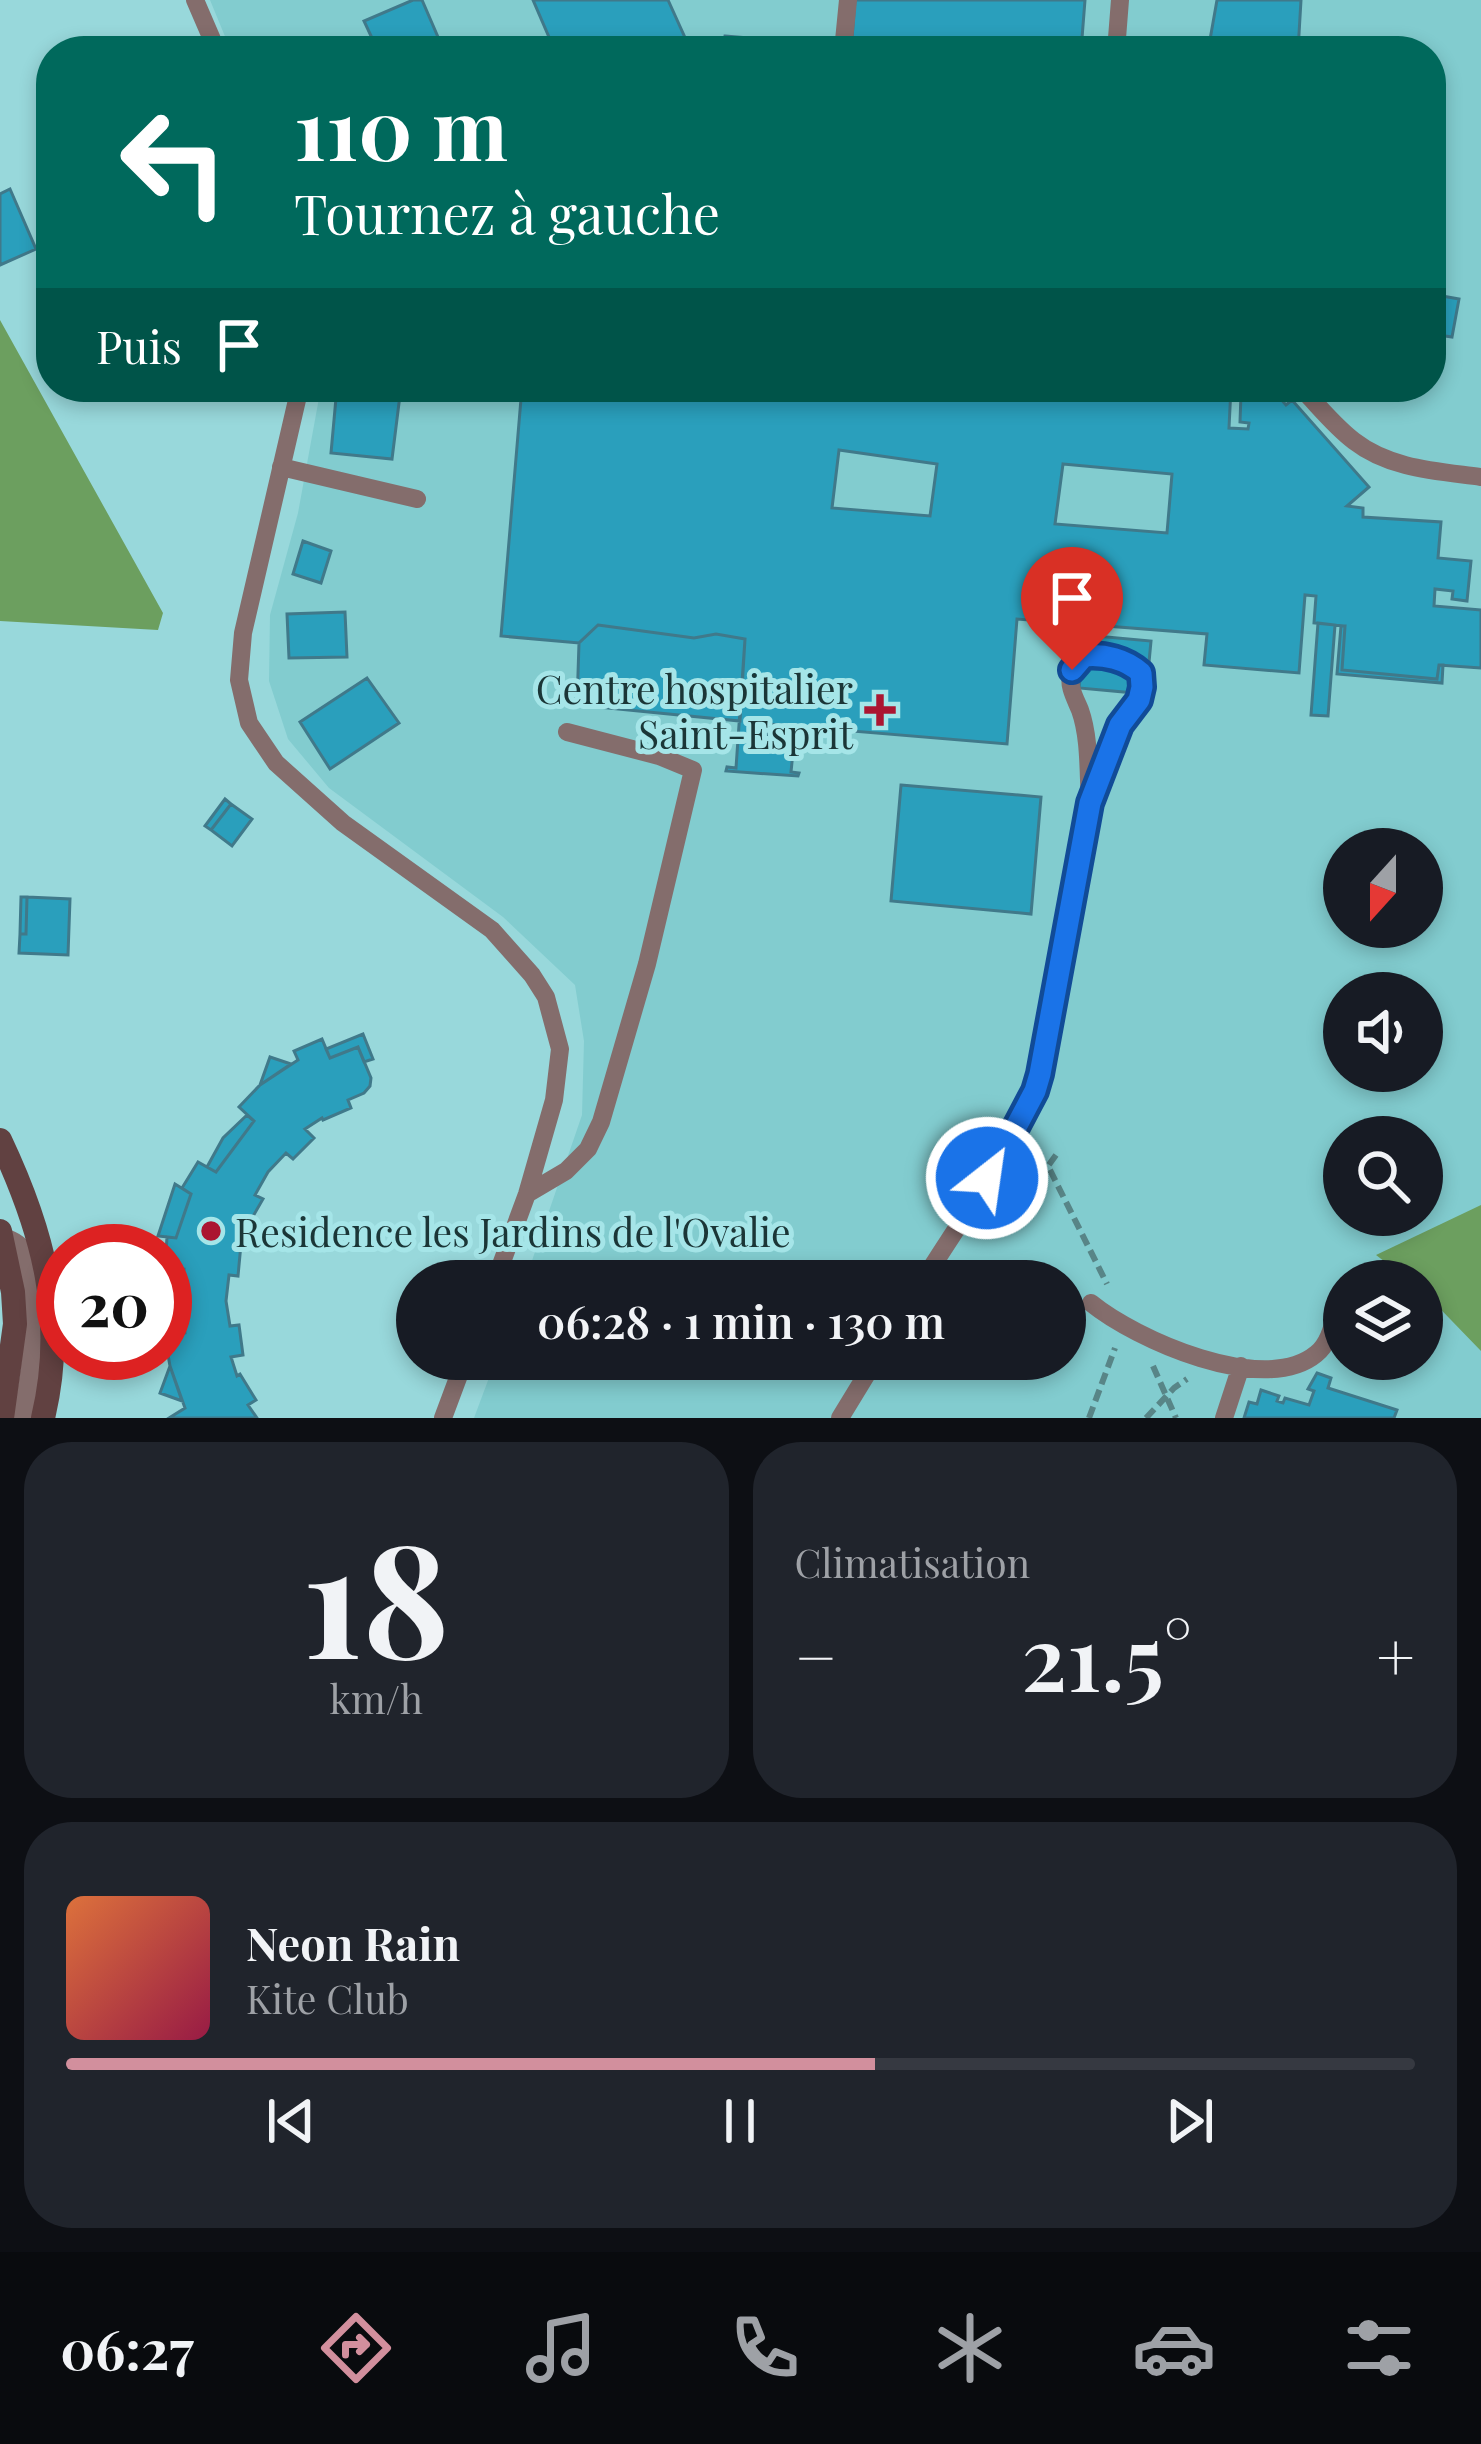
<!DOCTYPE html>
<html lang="fr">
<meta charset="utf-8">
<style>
:root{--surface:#171b24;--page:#20242c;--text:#f1f3f6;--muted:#9ea1a6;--line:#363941;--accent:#d28f9d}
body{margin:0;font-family:"Playfair Display",serif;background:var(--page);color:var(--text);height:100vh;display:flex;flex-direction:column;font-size:45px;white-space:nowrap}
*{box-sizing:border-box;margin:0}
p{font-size:39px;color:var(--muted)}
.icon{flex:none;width:66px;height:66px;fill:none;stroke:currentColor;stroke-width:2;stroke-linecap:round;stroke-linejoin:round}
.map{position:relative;height:1418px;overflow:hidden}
.drawer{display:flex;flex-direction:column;gap:24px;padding:24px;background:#0d0f14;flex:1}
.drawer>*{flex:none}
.guide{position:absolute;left:36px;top:36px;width:1410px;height:366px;border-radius:48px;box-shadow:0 6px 18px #0003;background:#00695c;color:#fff;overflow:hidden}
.needle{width:78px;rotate:201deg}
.buttons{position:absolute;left:1323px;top:828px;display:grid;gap:24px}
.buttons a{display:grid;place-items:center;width:120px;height:120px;border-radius:50%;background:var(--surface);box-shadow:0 6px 18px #0003;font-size:60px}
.speed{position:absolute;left:36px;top:1224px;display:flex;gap:24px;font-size:60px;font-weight:700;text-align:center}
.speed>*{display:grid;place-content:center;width:156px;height:156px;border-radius:50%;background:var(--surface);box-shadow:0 6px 18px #0003;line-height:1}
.speed .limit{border:18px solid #d22;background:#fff;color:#111}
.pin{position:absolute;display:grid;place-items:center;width:102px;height:102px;color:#fff;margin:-123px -51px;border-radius:50% 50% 50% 0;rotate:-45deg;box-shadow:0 0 12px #0007}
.pin .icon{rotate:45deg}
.me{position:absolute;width:132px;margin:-66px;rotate:30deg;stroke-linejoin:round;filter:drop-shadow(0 0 9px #0008)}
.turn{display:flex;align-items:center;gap:42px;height:252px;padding:0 60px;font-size:54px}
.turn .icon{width:156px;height:156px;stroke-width:2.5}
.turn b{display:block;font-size:84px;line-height:102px}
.then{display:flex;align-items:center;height:114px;padding:0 60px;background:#0003;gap:24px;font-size:45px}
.big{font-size:90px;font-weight:600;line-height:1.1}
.drawer .tile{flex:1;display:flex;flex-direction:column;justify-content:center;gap:18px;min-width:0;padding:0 42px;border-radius:48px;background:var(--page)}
.drawer .dial{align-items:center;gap:0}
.dial b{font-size:156px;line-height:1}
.song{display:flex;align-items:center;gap:36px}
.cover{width:144px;height:144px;border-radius:18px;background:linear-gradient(135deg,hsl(20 70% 55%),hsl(340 70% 35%))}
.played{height:12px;border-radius:6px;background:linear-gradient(90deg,var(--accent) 60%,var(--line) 60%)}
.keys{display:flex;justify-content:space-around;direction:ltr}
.heat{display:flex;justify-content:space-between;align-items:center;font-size:66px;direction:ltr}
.drawer .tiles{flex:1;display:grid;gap:24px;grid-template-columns:1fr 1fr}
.tile:last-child{grid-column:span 2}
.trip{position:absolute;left:396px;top:1260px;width:690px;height:120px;border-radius:60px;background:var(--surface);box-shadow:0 6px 18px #0003;font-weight:600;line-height:120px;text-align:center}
.tab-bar{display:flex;height:192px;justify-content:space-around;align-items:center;background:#090b0e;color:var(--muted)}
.tab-bar .icon{width:84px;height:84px}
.tab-bar .current{color:var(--accent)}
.tab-bar b{font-size:54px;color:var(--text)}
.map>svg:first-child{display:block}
</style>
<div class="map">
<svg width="1481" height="1418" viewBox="0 0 1481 1418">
<rect width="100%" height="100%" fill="#98d8db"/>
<path fill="#82cccf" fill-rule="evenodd" d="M210,0H1481V1418H474L496,1359H1065V1281H525L582,1115L584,1041L575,985L503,917L329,788L288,739L269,681L270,615L298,513L321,387H1431V51H231ZM1344,849H1422V927H1344ZM1344,993H1422V1071H1344ZM1344,1137H1422V1215H1344ZM1344,1281H1422V1359H1344Z"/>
<path fill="#6c9f5f" d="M0,320L163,613L158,630L0,621Z
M1481,1205V1351L1422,1290V1281H1410L1376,1255Z"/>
<path fill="#2a9fbc" stroke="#40798a" stroke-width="3" fill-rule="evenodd" d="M413,0H422L444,51H378L364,21Z
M533,0H668L687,42L668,51H555Z
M855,0H1085L1081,51H851Z
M1217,0H1301L1298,51H1208Z
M725,36L798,42L797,51H723Z
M10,189L36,249L0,265V194Z
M1431,294L1459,299L1452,337L1431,334Z
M337,387H401L392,459L331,453Z
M522,387H560L652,396V387H1231L1229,428L1248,429L1249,423L1240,422L1241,394L1250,387H1270L1286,405L1292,400L1369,487L1347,506L1363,508V517L1441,522L1438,558L1471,561L1467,601L1452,599L1453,591L1435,589L1434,606L1481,610V668L1439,665L1437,679L1342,670L1345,626L1314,623L1316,596L1305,595L1299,673L1204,665L1207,634L1017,619L1007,744L769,724L768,739L794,742L791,772L799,773L798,776L726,771L727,767L736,768L745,639L716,634L694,638L598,625L579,643L501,636ZM839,450L937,464L930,516L832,508ZM1063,464L1172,474L1167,533L1055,524Z
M303,541L331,551L321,583L293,574Z
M345,612L347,657L289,658L287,614Z
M1318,623L1335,625L1328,716L1311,715Z
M598,625L694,638L716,634L745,639L740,721L577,705L579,643Z
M1341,626H1345L1342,670L1437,679L1439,665H1443L1442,683L1337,674Z
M1085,635L1151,641L1146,694L1079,688Z
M367,678L399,723L330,769L300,722Z
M901,785L1041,797L1031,914L891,901Z
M225,799L231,804L211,830L205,826Z
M231,804L252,819L232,846L211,830Z
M21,897H27L26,934H20Z
M27,897L70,899L68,955L19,953L20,934H26Z
M363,1034L373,1059L364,1062L358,1047L330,1058L326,1049Z
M322,1039L330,1058L358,1047L371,1078L370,1086L364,1093L348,1100L351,1108L323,1120L322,1118L305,1129L314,1138L293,1159L286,1153L268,1172L255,1195L263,1199L248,1225L245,1224L239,1244H241L238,1276L229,1275L226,1301L230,1326L239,1325L243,1355L231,1357L237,1376L240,1374L256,1400L248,1405L257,1418H169L185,1408L170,1366L165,1338L185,1333L180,1301L184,1269L165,1267L167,1237L176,1238L191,1194L182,1188L198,1162L216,1172L254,1121L239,1107L260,1085L298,1060L294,1051Z
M270,1057L291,1064L260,1085Z
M247,1115L254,1121L216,1172L207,1167L223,1138Z
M175,1184L191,1194L176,1238L158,1236Z
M175,1268L184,1269L180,1301H170Z
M170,1301H180L185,1333L176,1334Z
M170,1366L182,1401L160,1393Z
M1317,1373L1331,1378L1328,1388L1397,1410L1394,1418H1244L1249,1402L1257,1404L1261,1390L1279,1396L1277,1401L1283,1403L1285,1398L1309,1405L1314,1391L1308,1389Z"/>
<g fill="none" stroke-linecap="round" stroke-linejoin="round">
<path stroke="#588587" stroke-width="6" stroke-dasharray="12 6" stroke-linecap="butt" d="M1056,1155L1048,1166L1107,1284
M1153,1366L1176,1418
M1089,1418L1115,1348
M1146,1418L1174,1388L1187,1379"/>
<path stroke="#846d6c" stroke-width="18" d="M195,0L217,51
M843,51L848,0
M1116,51L1120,0
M300,387L243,633L239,680L249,723L276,763L343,823L492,930L532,975L546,997L560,1049L554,1100L527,1194L495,1281
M1300,387C1318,405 1334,426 1354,441C1390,469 1437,471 1481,477
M281,467L417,499
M527,1194L566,1171L588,1149L601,1122L647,964L693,770L659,756L567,732
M923,1281C961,1219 1019,1142 1040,1074L1090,803L1121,725L1139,700L1142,687L1141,673C1129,661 1115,658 1099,656C1084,654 1075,659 1071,674C1068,686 1075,698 1080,710C1090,738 1088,773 1090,803
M1091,1303C1135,1339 1264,1397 1316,1354C1332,1342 1335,1314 1342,1295
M443,1418L465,1359
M840,1418L876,1359
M1224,1418L1241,1366"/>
<path stroke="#846d6c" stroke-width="24" d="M3,1240C26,1246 28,1265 31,1285C40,1334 33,1369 25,1418"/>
<path stroke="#614141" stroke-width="24" d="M0,1140C43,1231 67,1318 43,1418
M0,1231L13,1292L15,1324L2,1418"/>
</g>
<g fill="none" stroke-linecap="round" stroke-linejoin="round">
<defs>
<path id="route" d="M987,1178L1016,1127L1035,1091L1040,1074L1090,803L1120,725L1139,700L1142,687L1141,673C1126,659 1104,654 1084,656L1072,670"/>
</defs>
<use href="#route" stroke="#114b97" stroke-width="30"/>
<use href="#route" stroke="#1a73e8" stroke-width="21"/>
</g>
<g fill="#ab1531" stroke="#a5e5e8" stroke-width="4.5">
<path d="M874 692h12v12h12v12h-12v12h-12v-12h-12v-12h12z"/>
<circle cx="211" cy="1231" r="12"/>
</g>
<g text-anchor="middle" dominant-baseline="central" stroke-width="10" stroke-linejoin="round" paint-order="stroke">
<g font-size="39" fill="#1b3637" stroke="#a5e5e8" text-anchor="end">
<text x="853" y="688">Centre hospitalier<tspan x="853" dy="45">Saint-Esprit</tspan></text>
<text x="235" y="1231" text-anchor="start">Residence les Jardins de l'Ovalie</text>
</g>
</g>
</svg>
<div class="buttons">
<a><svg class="needle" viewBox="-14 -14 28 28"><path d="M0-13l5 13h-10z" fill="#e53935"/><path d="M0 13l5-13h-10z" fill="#9ea1a6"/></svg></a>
<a><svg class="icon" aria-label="sound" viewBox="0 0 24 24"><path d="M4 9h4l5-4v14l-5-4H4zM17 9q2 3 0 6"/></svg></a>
<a><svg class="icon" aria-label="search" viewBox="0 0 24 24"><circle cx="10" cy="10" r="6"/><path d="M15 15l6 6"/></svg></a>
<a><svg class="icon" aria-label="layers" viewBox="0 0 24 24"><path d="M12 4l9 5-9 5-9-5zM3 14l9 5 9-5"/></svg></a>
</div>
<div class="speed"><div class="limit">20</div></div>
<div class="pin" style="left:1072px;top:670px;background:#d93025"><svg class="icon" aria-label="arrive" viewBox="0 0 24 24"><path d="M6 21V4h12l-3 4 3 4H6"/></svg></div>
<svg class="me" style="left:987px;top:1178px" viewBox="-20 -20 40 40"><circle r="17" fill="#1a73e8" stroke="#fff" stroke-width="3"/><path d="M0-11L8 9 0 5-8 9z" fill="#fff"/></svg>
<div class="trip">06:28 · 1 min · 130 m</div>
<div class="guide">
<div class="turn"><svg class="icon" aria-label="left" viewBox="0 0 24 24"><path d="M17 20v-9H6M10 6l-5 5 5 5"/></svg><div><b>110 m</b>Tournez à gauche</div></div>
<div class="then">Puis<svg class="icon" aria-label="arrive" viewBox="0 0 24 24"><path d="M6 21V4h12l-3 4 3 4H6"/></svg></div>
</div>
</div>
<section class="drawer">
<div class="tiles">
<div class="tile dial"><b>18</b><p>km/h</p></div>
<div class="tile"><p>Climatisation</p>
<div class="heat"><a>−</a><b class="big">21.5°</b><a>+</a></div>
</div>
<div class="tile">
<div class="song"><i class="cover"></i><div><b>Neon Rain</b><p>Kite Club</p></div></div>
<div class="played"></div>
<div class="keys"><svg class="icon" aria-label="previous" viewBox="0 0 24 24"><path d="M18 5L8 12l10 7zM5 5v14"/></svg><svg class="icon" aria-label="pause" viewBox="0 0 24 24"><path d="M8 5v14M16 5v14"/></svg><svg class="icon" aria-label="next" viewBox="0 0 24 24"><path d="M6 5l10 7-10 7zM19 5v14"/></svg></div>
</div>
</div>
</section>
<nav class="tab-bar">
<b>06:27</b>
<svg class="icon current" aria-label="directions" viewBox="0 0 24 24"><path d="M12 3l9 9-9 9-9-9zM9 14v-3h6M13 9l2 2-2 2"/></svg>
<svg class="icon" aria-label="music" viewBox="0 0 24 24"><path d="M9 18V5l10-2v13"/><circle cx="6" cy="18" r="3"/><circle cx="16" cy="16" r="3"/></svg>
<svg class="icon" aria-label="phone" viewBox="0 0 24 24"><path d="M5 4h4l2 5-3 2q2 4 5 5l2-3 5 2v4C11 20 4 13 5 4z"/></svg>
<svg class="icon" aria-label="climate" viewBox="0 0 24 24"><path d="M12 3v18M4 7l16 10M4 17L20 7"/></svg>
<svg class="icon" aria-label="car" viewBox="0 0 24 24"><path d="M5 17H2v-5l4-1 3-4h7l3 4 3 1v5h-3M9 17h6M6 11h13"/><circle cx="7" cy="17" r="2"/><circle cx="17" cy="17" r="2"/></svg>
<svg class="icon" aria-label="filters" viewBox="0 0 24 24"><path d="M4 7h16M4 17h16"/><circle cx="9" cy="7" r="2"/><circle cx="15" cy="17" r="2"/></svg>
</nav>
